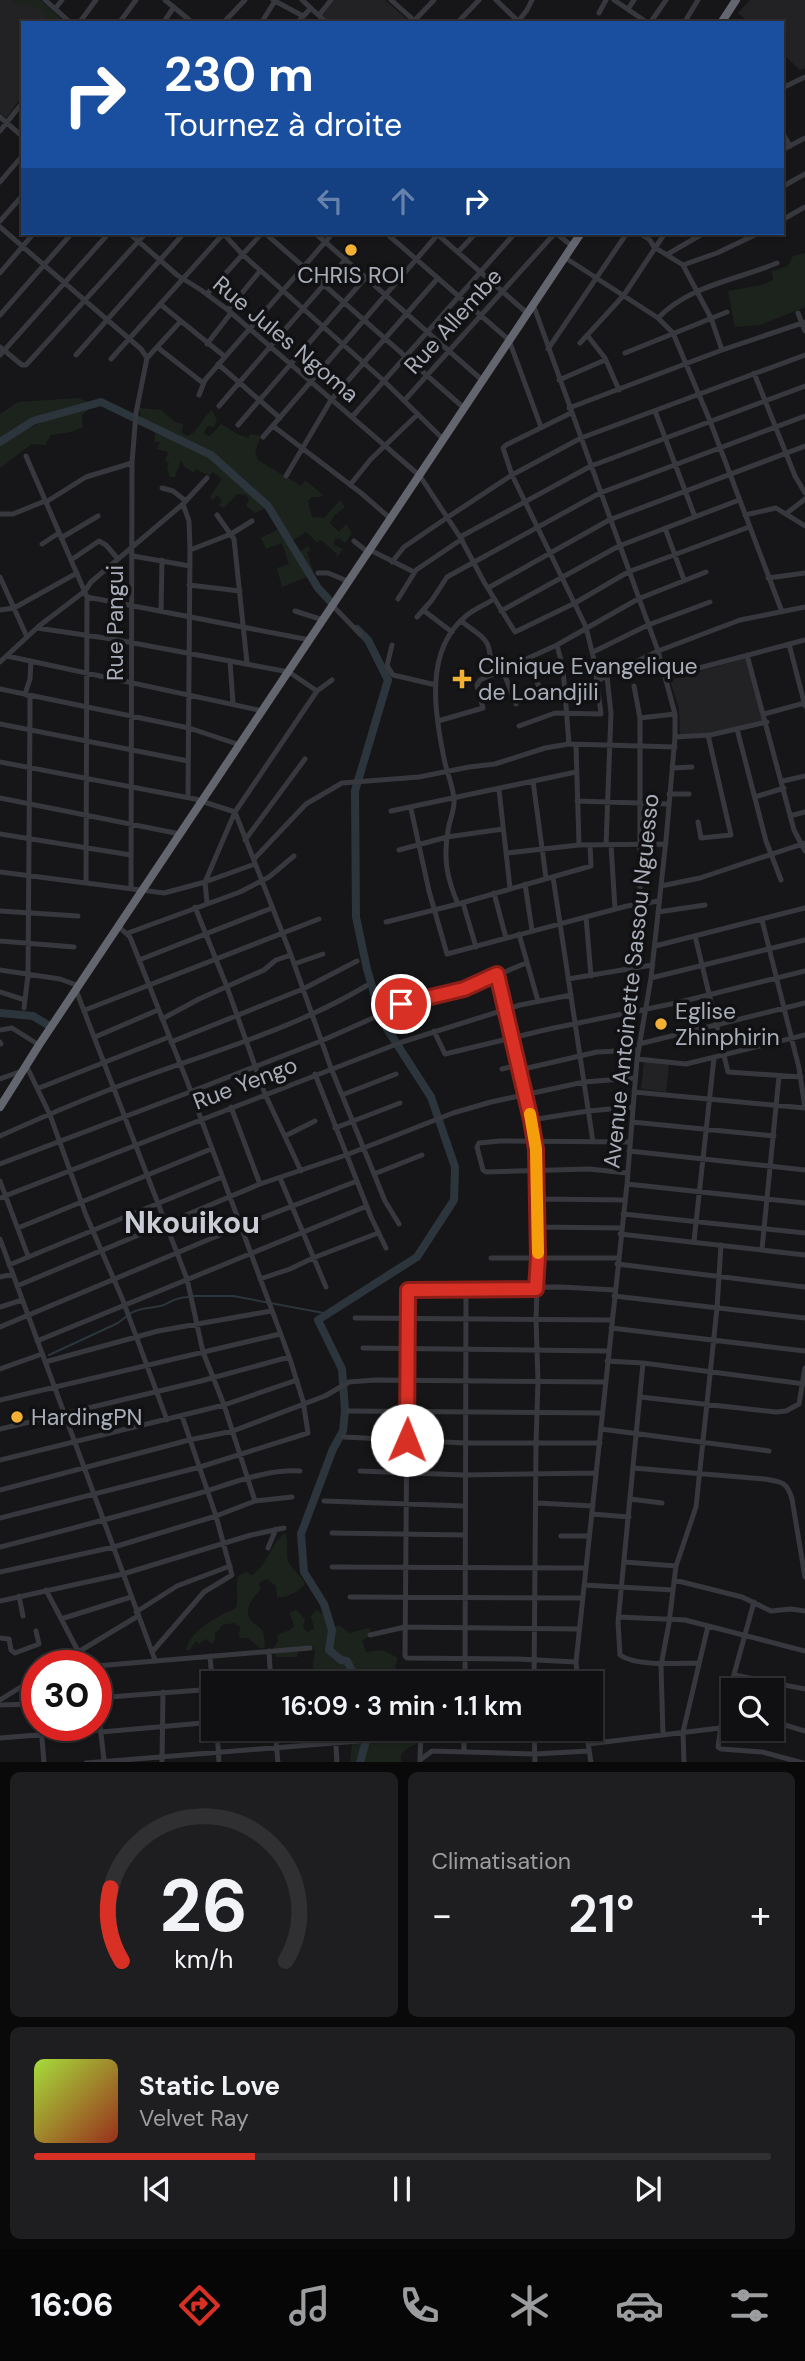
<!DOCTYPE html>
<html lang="fr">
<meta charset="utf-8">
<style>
:root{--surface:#101012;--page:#1e1e20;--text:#f1f3f6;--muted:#9c9d9f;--line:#303032;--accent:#d93025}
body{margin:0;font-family:"DM Sans",sans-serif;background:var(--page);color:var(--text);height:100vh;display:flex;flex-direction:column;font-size:26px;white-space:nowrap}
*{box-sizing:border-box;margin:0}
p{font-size:23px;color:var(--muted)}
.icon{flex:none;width:38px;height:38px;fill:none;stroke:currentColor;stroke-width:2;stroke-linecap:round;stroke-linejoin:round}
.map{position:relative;height:1762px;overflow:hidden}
.details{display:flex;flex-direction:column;gap:10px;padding:10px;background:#09090a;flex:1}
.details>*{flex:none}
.guide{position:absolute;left:21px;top:21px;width:763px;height:214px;border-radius:0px;box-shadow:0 2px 5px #0004,0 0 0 2px var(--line);background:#1a4fa0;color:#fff;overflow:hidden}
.tools{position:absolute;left:721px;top:1678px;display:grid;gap:14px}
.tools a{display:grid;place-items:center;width:63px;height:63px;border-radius:0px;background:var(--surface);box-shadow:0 2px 5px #0004,0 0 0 2px var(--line);font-size:35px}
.speed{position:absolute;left:21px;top:1650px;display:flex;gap:14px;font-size:35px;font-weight:700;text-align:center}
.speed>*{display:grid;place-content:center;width:91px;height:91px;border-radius:50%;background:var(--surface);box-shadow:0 2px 5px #0004,0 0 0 2px var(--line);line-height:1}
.speed .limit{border:10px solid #d22;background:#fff;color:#111}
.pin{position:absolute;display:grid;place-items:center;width:60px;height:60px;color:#fff;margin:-30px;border:4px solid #fff;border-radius:50%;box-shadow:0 2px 7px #0007}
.me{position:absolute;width:77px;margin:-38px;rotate:1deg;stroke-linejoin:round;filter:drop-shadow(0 0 5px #0008)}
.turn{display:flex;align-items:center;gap:24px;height:147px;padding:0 28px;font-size:32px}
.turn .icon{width:91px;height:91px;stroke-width:2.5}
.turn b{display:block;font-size:49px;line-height:60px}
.lanes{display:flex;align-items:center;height:66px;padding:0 28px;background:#0003;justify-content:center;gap:35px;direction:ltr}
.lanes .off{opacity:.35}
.big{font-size:52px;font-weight:600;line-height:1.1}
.details .tile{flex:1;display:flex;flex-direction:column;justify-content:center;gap:10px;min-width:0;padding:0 24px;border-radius:10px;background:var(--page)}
.details .dial{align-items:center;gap:0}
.dial svg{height:182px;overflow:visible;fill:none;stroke:var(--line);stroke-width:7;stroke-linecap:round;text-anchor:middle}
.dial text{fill:var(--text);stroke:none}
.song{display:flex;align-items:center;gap:21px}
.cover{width:84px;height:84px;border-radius:10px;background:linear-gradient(135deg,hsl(80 70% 55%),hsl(10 70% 35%))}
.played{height:7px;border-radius:4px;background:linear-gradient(90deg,var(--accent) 30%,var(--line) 30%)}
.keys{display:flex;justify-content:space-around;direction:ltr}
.heat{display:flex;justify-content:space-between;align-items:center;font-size:38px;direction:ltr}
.details .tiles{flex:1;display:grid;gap:10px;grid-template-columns:1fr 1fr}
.tile:last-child{grid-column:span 2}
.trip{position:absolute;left:201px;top:1671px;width:402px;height:70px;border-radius:0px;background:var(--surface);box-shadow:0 2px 5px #0004,0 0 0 2px var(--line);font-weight:600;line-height:70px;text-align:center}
.tabs{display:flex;height:112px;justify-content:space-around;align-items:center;background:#060607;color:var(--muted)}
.tabs .icon{width:49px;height:49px}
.tabs .selected{color:var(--accent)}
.tabs b{font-size:32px;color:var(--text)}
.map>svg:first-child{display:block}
</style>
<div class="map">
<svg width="805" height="1763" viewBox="0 0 805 1763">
<rect width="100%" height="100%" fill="#161618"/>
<path fill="#222225" d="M0,0H40L66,23H23V95L6,118L0,113Z
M334,0H385L409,21L407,23H330L322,15Z
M750,0H805V68L800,70L782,53V23H749L738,13Z
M746,658L764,720L709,733L680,735L679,709L670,680Z
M644,1061L669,1064L666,1092L641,1089Z"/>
<path fill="#1c231d" d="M13,0H40L65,23H49L45,18L44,10L13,3Z
M805,253V307L760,325L735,327L728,291L762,285L773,280L772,271L788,266L793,256Z
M79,398L89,403L32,418L0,438V414L18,402Z
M139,408L161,410L175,422L183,424L182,433L188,436C200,430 202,417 212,410L217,419L214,427L208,426L204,432L205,435L210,436L221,424L239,435L248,438L250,434L261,436L255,451L258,460L301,486L305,480L323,495L318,497H312L308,501L312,517L324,518L340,500L345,507L334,516L330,523L339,532L346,524L352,533L345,543L339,538L334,540V545L343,549L336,559L337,554L321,540L317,542L306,532L292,541L299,552L308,546L311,550L307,552L314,574L282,587L277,568L289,564L282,543L266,549L261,538L284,526L270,506L255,513L246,506L249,500L246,495L237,494L224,508L219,506L222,500L217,495L213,500L210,497L222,479L213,472L209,476L196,469L194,473L184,466L181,460L175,477H170L167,469L169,463L165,461L168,452L157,449L160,442H154L156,429L141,418Z
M84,409L88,410L82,415L83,427L71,432L51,435L45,445L32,444L0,468V445C28,427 52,417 84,409Z
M285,1533C290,1543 285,1551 288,1561C292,1571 301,1574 305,1584C299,1591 286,1599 277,1597L276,1586L267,1579L260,1582L259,1585L261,1589C254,1597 243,1608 250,1619C253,1624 259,1626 263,1631L265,1647L261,1649L248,1638H240L239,1635L240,1627L234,1623L222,1625L218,1631L215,1633V1640L212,1644L206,1639L199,1644L196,1641L189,1651L186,1649C193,1628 217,1617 236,1608C239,1597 235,1587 238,1576L246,1572L252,1575C269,1564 268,1547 285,1533Z
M296,1610L305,1619L303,1627L307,1632L314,1629L311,1616L317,1610C324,1613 328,1623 335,1627L339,1625L349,1633L368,1628L371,1630L368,1637L362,1640L366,1652L383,1650L398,1658L395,1666L399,1677L403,1678L409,1673L416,1674L420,1678L421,1683H327V1678L314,1671C311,1663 316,1656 314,1647L310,1646L299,1649L297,1657H277L272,1651L278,1641L277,1637L280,1633C295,1630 297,1627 289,1613Z
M361,1729H409L412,1735L415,1733L417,1744L409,1747L401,1754V1762H404L350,1763L352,1743L361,1737Z"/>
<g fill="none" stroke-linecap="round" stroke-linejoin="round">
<path stroke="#2c353c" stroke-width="2" d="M193,1296H233L329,1314
M131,1313C141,1307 149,1309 160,1306C171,1304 170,1298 188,1297
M49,1355L118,1323L127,1316"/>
<path stroke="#2c353c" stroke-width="8" d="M0,442L33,421L101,402L211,455L268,506L318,588L331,602
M357,629L368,640L388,680L355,791L356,917L367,969L382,1021L431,1097L455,1167L454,1200L417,1257L318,1320L342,1369L345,1411L343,1431L333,1449L301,1534L304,1572L324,1604L332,1630L329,1650L341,1660L347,1661L359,1684
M0,1013L33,1016L48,1025
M360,1763L369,1729"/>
<path stroke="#37383d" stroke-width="5" d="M45,0L71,23
M165,0L193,23
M273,0L303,16
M302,0L327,23
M391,0L417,23
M496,0L520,23
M614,0L648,23
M55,9L62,0
M628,9L634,0
M599,13L606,0
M319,15L331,0
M414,21L434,0
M79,23L96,0
M119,23L136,0
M163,23L174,7
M223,23L245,0
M261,23L275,1
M297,23L311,8
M457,23L479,0
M517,23L527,10L532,0
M650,23L666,0
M684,23L698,0
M782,88L805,77
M0,117L23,137
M0,131L23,102
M782,132L790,146
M782,150L805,138
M0,182L23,155
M782,187L805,174
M782,220L805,207
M0,221L23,195
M0,227L141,349L147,358
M129,233L177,275L201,290L228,310L420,476L460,537L484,582L515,632L575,603L628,572L749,527
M223,233L242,254L384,381L443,439
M265,233L464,408
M315,233L482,380
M386,233L509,340L541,427
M436,233L527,313
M556,233L572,246
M639,233L650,240L654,247L683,265L711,318L722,350
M458,252L476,233
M668,254L704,233
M564,257L658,318L673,333L710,421L782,612
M683,265L717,253L759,233
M0,273L34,233
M207,294L262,233
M160,304L224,356
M533,304L658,651L675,714V737L666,840L651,978L637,1059L627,1184L576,1662L578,1684
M228,310L260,271
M798,313L805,331
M0,315L72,233
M658,318C690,285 737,280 777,263
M587,335L605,358L619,390
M580,343L624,295L665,233
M207,344L231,313
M0,347L22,365H26L146,233
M157,347L203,383
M548,349L627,233
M625,353L727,312
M0,355L109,233
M76,355L184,233
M147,358L180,322
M111,359L224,233
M218,364L280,418
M754,373L795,476L805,493
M559,380L605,360
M199,395L205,380L333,233
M404,401L555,233
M219,406L346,259
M569,408L722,350L805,322
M655,411L695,517
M571,413L506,445L503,448L512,475L586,627L594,660L601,714
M352,417L515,233
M238,425L366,277
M273,426L361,493L391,519
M263,437L439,233
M26,456L87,597L86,883
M286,476L331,400L438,278
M350,485L371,459L418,414
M162,488L173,491L186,501
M46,502L86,477L132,463
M183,504L189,521L190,550L188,798
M787,513L805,499
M0,514H13L45,501
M217,515L234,539L247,663
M745,515L776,508L805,526
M665,528L684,580
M460,537L591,466L805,386
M61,538L98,516
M354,541L369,553
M42,544L59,533
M190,550L231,534L252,521
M370,550L414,572
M133,556L190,566
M71,560L99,541L106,545L118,559
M392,562L404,547L448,517L512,475L581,438L805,355
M318,573H328L350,582
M0,577L27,637
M768,578L805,573
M189,585L240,591
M488,588L609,520L805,446
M87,597L310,640
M398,599L416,570L462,539
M333,606L360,634
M0,610L14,608L77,573
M423,610L452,632
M161,611L162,560
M295,611L323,620
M501,611L619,546L739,500
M417,617L432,600L447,577L600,493L805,416
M461,621C490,643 489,637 492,675
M37,628L112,639L289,672L317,691
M789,644L805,706
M392,645L387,666L393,675L436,685
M557,645L563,669L569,744
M593,652L648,625L710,602
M747,655L794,830L805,851
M7,656L263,711
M528,660L542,694
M230,661L233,703
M0,662L39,626L85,591L91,582L183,504L207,478
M503,671L516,704
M665,677L805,640
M597,681L658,651L740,620L805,607
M634,686L640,718V903
M0,689L189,728L240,745
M764,714L805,703
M640,718L675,714
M438,721L483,708L477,685L480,680L557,645L638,599L706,572
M0,724L188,761
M519,726L555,713L601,714
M737,729L766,841L781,880
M675,737L710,735L767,722
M576,745L579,845
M0,762L195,799L235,812L291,955L331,1068L385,1201L399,1224
M672,768L692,767
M533,781L546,878
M783,781L805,776
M499,790L510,888
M669,794H689
M755,797L784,788
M0,798L180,834
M577,801L669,804
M411,809L429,891L447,954L627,906L659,901
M391,811L576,772
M790,816L805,812
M698,822L701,838L731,835L708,735
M0,834L131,855
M245,840L305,759
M606,845L611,713L607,677
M611,845L615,909
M399,850L447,837L503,829
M507,853L579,845L666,844
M254,859L306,804L342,783L419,777L469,767L495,764L545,748L569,744L675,747
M0,872L164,893L205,882L255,864
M553,877L593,1142
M525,884L532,930
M661,886L700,878L805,843
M131,889L132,463L136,413L147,358
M494,893L506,938
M207,903L205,882L235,812L317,691L332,680
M463,903L476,947
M458,904C447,879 443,858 448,831C449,821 455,810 454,799C453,787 448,775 445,763C435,716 423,651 466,616C474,609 485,605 494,599
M195,907L227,987L265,1094L301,1171
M0,911L78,916
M658,912L705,905
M586,917L591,976
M762,920L799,1068L805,1108
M386,922L458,904L591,866L590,845
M128,933L240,892L269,877L294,856
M519,934L538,1001
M695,936L728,1072L801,1077
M0,941L74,947
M655,946L805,908
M139,960L272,908
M294,964L323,954
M0,970L60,979L79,986
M497,974L531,1120L536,1149L538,1257L536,1320L538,1381L536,1444L534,1684
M651,978L805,940
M568,979L652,965
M76,990L187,1279L203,1352L224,1405L255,1501
M0,992L25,1000
M24,1008L28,975L30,713V697L25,694L30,679L31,661
M391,1008L410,1001L464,989L526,963
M85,1010L319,919
M162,1019L199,999L264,970L276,960L291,955
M0,1030L12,1028L39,1045
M434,1031L445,1054L549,1029L676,1003L805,971
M95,1037L158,1010
M0,1042L1,1044
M171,1042L303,989L357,961
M639,1044L805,1003
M637,1059L686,1064L805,1035
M26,1065L50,1115L86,1215L122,1298L167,1420
M502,1069L518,1065
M519,1070L597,1052L638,1050
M315,1074L371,1217L386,1248
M0,1079L22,1071
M39,1088L169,1037
M634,1092L805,1108
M342,1095L396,1074
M231,1107L260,1184
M531,1120L588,1111L633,1107
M632,1122L774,1136
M335,1128L400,1103
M0,1136C49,1114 98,1093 149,1075C222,1049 299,1026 366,986
M285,1136L315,1121
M629,1151L805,1170
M0,1164L190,1092L321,1041L373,1018
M627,1173L589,1169L486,1172L483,1170L477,1147L479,1143L500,1141L630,1142
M374,1174L422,1155
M280,1178L326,1287
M0,1181L28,1256
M627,1184L805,1203
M0,1198L402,1042L520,1005L571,995
M538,1199L625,1200
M623,1214L805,1233
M538,1227L621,1228
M18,1228L211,1149
M620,1234L805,1255
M0,1239L155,1660
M694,1241L714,1058
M762,1249L779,1076
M491,1258H618
M617,1264L805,1287
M9,1265L222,1177
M0,1277L13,1274
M260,1279L290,1269L313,1258L378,1233
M17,1286L260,1184L346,1155L453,1113L491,1102L584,1082L635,1078
M614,1296L805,1318
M0,1307L22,1300
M355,1318L611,1320
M0,1327L241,1226L357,1181
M611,1328L805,1351
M37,1341L367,1206
M363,1348L608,1351
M607,1361L643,1363L805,1384
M45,1362L158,1331L271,1311
M643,1363L618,1622L620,1655C637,1667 678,1663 699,1663
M0,1369L42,1354
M640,1397L776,1412L786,1411L799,1404L805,1368
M0,1400L280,1334
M348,1411L603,1413
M0,1429L201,1381L289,1357
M601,1429L769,1451
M344,1437L465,1443H600
M0,1460L224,1405L297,1380
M633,1468L764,1479C781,1482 787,1481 792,1499L805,1577
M360,1471L464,1475L596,1473
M0,1490L189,1440L233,1431L325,1396L349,1382L375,1380L606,1382
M630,1499L662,1503
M324,1501L464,1506
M537,1503L593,1506
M592,1514L629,1517
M0,1518L200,1467L308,1433L303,1401L290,1359L187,1081L130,937L118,926
M332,1533L464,1535
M561,1536H589
M0,1547C63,1531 124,1515 186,1497C224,1487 261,1469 300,1471
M268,1548L276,1529
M624,1562L676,1566
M332,1567L586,1568
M0,1572L114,1547L216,1516L255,1501L292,1497
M674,1580L742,1597L771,1611L791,1609L805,1611
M584,1585L673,1590
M46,1590L78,1651L89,1666
M19,1596L23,1616
M350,1597L582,1598
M0,1601L123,1574L251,1535L284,1528
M754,1602L722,1718L718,1747L721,1749L762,1752L803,1763
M136,1612L177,1586L230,1566
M619,1617L685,1620L805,1651
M61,1619L131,1597
M370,1635L405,1627L579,1629
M0,1638L9,1639L11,1650L15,1653L39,1644L36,1631
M269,1651L271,1684
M152,1652L204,1592L232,1575L216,1516L182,1416
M210,1656L213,1691
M576,1662L518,1659L407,1658L405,1656L408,1291L411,1288L561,1287L615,1290
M55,1666L138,1616
M96,1666L310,1648
M734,1675L805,1689
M295,1684L324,1682
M465,1684L466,1288
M96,1690L104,1760
M96,1698L214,1689
M0,1700L37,1677
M0,1705L37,1704
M772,1721L805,1731
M41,1726L44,1763
M217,1729L219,1763
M275,1729L278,1763
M335,1729L337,1763
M464,1729V1752
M534,1729L535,1763
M586,1729L591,1763
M101,1732L214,1722
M663,1735L661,1666L669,1623L676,1566L696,1507L717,1308L721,1245
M0,1738L100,1730
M588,1744L720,1728
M420,1760L432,1751L535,1754L589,1751
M420,1761L421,1729
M86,1763L359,1741
M162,1763L163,1692
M684,1763L683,1732L708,1626"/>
<path stroke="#63666e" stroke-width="8" d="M721,23L736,0
M0,1107L39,1045L581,233"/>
</g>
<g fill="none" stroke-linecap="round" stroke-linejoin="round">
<defs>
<path id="route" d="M401,1004L464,989L497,974L531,1120L536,1149L538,1257L536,1289L408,1290L407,1440"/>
</defs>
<use href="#route" stroke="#8d1f18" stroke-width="18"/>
<use href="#route" stroke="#d93025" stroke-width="12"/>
<path stroke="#f59e0b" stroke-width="12" d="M530,1114L536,1149L538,1253"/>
</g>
<g fill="#f2b134" stroke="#111113" stroke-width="2.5">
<circle cx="351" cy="250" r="7"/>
<path d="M458.5 668.5h7v7h7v7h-7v7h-7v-7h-7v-7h7z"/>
<circle cx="661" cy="1024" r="7"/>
<circle cx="17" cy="1417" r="7"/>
</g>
<g text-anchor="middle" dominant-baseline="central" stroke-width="7" stroke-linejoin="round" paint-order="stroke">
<g font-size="23" fill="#a8adb8" stroke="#111113" text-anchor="start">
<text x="351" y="275" text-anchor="middle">CHRIS ROI</text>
<text x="478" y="666">Clinique Evangelique<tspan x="478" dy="26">de Loandjili</tspan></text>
<text x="675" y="1011">Eglise<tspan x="675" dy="26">Zhinphirin</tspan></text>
<text x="31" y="1417">HardingPN</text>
</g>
<g font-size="23" fill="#a8adb8" stroke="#111113">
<text transform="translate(453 321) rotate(-48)">Rue Allembe</text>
<text transform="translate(286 339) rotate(40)">Rue Jules Ngoma</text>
<text transform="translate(115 623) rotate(-90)">Rue Pangui</text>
<text transform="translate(631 981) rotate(-84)">Avenue Antoinette Sassou Nguesso</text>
<text transform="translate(245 1083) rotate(-21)">Rue Yengo</text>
</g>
<g font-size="30" font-weight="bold" fill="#c9ccd4" stroke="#111113">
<text x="192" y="1222">Nkouikou</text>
</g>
</g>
</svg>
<div class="tools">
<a><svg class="icon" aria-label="search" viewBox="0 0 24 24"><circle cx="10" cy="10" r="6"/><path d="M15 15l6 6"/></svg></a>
</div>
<div class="speed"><div class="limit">30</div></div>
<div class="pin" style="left:401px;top:1004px;background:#d93025"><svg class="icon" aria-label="arrive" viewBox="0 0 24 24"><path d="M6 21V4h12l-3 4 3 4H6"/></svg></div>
<svg class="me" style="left:407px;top:1440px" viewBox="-20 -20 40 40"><circle r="19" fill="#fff"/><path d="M0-13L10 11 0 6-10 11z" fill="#d93025"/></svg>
<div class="trip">16:09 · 3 min · 1.1 km</div>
<div class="guide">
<div class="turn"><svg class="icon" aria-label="right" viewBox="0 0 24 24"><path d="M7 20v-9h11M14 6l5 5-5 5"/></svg><div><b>230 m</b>Tournez à droite</div></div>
<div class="lanes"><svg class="icon off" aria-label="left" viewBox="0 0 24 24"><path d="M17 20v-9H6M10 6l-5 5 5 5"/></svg><svg class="icon off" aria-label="ahead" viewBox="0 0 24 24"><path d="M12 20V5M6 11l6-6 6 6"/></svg><svg class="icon" aria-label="right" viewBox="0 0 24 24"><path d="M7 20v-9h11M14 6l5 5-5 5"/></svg></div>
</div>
</div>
<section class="details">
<div class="tiles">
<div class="tile dial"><svg viewBox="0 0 100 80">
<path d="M14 69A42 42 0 1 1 86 69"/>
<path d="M14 69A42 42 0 0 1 9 37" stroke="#d93025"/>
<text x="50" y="56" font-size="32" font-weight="700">26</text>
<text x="50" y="72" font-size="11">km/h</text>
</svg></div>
<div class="tile"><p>Climatisation</p>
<div class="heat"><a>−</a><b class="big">21°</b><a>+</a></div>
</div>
<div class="tile">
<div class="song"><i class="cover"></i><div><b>Static Love</b><p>Velvet Ray</p></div></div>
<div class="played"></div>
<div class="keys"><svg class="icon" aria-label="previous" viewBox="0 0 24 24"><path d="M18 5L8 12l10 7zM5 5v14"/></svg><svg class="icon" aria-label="pause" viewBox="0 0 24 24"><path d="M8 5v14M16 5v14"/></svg><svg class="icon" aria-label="next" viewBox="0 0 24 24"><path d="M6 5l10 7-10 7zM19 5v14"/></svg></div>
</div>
</div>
</section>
<nav class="tabs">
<b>16:06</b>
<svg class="icon selected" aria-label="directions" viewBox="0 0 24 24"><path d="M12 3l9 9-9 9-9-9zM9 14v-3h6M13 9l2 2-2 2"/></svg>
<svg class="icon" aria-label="music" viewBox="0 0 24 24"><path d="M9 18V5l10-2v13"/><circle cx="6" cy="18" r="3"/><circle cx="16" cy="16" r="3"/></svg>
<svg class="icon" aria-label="phone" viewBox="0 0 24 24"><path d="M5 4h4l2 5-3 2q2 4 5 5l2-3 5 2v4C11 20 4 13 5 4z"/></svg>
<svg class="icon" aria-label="climate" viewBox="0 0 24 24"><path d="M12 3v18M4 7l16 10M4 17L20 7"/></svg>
<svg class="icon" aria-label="car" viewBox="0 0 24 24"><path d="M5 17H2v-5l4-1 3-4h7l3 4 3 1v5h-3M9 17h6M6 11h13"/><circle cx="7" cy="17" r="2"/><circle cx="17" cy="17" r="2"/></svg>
<svg class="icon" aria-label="filters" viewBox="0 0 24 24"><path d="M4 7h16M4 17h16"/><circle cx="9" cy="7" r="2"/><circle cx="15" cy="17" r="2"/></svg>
</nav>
